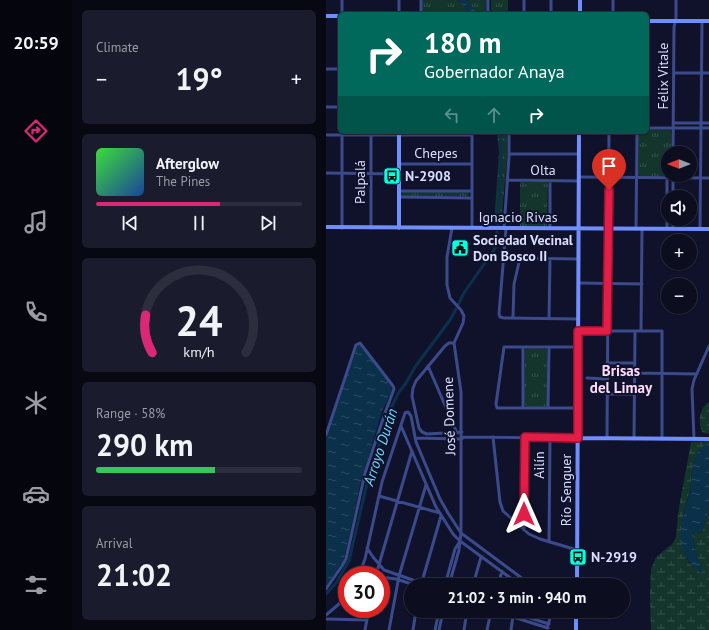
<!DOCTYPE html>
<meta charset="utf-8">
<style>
:root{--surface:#0c0e20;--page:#1a1c2d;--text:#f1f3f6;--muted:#9a9ca5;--line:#2c2e3e;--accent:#db2777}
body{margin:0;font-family:"PT Sans",sans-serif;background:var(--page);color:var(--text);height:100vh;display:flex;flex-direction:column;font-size:15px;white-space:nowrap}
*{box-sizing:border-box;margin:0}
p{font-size:13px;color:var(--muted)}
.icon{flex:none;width:22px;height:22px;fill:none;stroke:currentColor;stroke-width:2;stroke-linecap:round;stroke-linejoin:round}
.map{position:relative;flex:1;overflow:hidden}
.panel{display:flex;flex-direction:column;gap:10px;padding:10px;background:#070812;width:254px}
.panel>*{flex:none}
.banner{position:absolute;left:12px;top:12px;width:311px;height:122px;border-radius:6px;box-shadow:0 1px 3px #0004,0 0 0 1px var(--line);background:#00695c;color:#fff;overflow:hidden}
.needle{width:26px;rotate:270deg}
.tools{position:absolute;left:335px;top:146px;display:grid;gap:8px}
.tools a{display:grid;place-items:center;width:36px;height:36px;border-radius:50%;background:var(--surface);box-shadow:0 1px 3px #0004,0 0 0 1px var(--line);font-size:20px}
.speed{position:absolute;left:12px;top:566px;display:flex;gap:8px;font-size:20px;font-weight:700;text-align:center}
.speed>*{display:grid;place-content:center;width:52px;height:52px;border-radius:50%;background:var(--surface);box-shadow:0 1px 3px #0004,0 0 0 1px var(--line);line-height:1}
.speed .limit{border:6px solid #d22;background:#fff;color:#111}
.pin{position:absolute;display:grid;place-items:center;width:34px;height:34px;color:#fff;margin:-41px -17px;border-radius:50% 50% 50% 0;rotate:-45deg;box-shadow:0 0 4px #0007}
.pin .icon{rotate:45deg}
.me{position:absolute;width:44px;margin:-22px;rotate:0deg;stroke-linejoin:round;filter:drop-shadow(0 0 3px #0008)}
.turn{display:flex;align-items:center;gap:14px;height:84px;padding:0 20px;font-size:18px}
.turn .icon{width:52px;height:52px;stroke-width:2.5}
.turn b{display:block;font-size:28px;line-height:34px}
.lanes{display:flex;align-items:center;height:38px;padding:0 20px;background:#0003;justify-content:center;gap:20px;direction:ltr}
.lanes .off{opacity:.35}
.big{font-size:30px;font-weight:600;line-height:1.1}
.panel .widget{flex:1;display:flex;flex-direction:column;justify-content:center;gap:6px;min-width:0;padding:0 14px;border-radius:6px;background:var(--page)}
.panel .dial{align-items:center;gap:0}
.dial svg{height:104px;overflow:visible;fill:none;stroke:var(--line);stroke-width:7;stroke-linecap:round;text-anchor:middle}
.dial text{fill:var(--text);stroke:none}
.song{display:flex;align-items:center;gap:12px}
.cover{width:48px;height:48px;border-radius:6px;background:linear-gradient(135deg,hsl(120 70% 55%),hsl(220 70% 35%))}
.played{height:4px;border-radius:2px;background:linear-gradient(90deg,var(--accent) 60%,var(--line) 60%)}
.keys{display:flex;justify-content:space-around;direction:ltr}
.heat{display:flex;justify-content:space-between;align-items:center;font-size:22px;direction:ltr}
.charge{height:6px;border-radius:3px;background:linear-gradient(90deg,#34c759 58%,var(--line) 0)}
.trip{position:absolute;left:78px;top:578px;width:226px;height:40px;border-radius:20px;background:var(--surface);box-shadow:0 1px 3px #0004,0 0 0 1px var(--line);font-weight:600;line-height:40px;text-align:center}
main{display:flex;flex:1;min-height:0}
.tabs{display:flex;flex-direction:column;width:72px;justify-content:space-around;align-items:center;background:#05060d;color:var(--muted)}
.tabs .icon{width:28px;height:28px}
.tabs .current{color:var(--accent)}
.tabs b{font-size:18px;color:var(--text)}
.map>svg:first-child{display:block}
</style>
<main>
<nav class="tabs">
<b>20:59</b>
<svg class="icon current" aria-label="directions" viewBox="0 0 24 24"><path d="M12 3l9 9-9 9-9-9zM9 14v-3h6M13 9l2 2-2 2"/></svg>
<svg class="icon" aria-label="music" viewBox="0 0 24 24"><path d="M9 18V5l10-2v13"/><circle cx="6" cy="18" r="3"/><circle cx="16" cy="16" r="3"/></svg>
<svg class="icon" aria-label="phone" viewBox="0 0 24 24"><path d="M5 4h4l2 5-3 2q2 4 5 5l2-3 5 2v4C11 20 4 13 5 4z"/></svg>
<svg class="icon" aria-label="climate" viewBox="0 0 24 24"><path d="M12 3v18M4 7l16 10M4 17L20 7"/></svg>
<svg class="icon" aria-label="car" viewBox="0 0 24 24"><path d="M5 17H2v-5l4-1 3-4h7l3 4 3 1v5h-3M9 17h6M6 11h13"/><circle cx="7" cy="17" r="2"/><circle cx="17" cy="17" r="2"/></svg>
<svg class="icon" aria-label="filters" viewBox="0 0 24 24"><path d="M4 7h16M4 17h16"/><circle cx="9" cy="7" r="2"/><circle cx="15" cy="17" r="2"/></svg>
</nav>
<section class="panel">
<div class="widget"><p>Climate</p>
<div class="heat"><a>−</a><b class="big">19°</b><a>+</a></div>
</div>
<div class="widget">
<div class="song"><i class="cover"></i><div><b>Afterglow</b><p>The Pines</p></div></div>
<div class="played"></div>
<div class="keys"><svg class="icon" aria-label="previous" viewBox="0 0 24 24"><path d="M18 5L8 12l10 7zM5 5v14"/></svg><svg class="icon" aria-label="pause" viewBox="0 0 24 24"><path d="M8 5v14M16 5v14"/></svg><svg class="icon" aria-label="next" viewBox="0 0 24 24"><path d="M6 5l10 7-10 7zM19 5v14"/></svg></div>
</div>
<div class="widget dial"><svg viewBox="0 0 100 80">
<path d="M14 69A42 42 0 1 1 86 69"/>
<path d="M14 69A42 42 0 0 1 9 40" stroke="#db2777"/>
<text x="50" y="56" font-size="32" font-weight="700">24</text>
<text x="50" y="72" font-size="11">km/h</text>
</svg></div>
<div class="widget"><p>Range · 58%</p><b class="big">290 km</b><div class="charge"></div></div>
<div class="widget"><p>Arrival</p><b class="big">21:02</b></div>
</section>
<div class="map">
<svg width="383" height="630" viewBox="0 0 383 630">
<defs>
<pattern id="grass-tufts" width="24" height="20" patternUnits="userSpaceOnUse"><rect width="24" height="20" fill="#13352c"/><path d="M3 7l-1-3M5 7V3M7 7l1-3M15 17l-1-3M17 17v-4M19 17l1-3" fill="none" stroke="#35524c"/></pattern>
<pattern id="forest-crowns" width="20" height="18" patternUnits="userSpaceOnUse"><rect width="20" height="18" fill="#13352c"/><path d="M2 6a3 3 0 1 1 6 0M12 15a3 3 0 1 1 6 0" fill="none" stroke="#35524c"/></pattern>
<pattern id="wetland-marsh" width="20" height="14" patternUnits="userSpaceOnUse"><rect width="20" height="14" fill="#13352c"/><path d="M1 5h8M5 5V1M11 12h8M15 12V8" fill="none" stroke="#35524c"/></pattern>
<pattern id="water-ripples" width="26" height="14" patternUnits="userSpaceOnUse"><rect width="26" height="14" fill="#0a304a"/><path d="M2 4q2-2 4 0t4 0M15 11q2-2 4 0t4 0" fill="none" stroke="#2d4e65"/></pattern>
</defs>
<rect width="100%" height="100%" fill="#10122b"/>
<path fill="url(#grass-tufts)" d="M96,0H132L145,14L98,13L96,12Z
M141,0H161L160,14H152Z
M165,0H182V14H165Z
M321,129L345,130L346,153H342V175H345L344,176H313L312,175V132H321Z
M194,182H220L222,184L221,226L194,227Z
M77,192H142L144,194L142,196H76L75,194Z
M201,348L221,349V405L219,407H201L198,404L199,350Z"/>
<path fill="url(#forest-crowns)" d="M171,132H181V159L175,224H168L173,153Z"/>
<path fill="url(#wetland-marsh)" d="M383,402V434L376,432C372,422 373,408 383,402Z
M383,441V443C365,451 367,474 364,490C358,512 351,531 359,554C361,558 363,564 367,566C370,568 374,568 376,569L369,551L367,534L369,531L374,533L376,532L383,508V630H325L324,596L325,569L330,557L347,543L350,537L352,513L365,442Z"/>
<path fill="url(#water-ripples)" d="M132,0H141L152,14H145Z
M32,344L35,345L65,386L66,390L56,412L35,481L18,560L0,586V438Z
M383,443V508L376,532L374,533L369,531L367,534L369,551L377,571L375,573C365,566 359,557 356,545C352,525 360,509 364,490C366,477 365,462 373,451C376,447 379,445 383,443Z"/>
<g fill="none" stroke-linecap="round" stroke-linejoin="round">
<path stroke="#0a304a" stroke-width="1" d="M159,13V0"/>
<path stroke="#0a304a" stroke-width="3" d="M172,224L175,162V132
M132,305L138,293L170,247L172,241L171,232
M0,594L10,583L23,561L42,479L65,408L73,392L80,383L89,367L124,320L130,309"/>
<path stroke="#3b4a8a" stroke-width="3" d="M16,0V14
M73,0V14
M95,14V0
M162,14V0
M198,14V0
M225,14V0
M287,14V0
M0,69H14
M348,73H383
M0,107H14
M347,123H383
M321,128H383
M0,135H146
M45,135V228
M347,153L348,27L350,18V0
M183,154H253
M73,164H146
M0,173L73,174
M253,177L383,178
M181,180L253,181
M73,191H146
M73,197L146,198
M347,197V175
M16,228V135
M146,228V132
M178,228L183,157V132
M180,228L173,314L174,317L178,318L252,319
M224,228V181
M310,229L311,132
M341,229V178
M347,229V219
M374,229L376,21
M177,258L253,259
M253,283L316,284
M187,318L188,284L194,258
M223,319L224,259
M252,331H336V439
M315,331L316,229
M128,343H123L119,346L90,381L87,388L86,396L93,428L96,432L101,434L136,432
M197,347V408
M281,363H309
M102,366L131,433
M309,373L371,374
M261,378L281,379
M281,394H308
M222,408L223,347
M252,408H171L170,404L178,347H252
M75,426L110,507L127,534L134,541L194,585
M0,435L30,345L34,343L67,386L68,389L59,413L39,473L20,559L16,566L0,589
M136,437L252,438
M167,437L174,502L177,511L203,534L214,539L251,550
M89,438L136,439
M281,438L283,132
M308,439L309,331
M368,439L366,389L368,380L383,346
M53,496L114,513
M198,530L199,437
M223,542L224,437
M41,548L47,557L58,570L101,585
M33,575L39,559L56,482L79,413L82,412L85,416L90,442L114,499L122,513L135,533L205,585
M50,575L86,451
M55,577L70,579L89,585
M95,585L115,516
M119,585L129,549L134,541
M123,585L133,550L135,533V392L128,343L137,323L138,316L135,310L124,298L121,285V257L126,228
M147,585L155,557
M172,585L176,571
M168,611L222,628
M182,611L223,624
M241,611L250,618
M0,615L13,604L21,593
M0,619L41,620
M222,625L226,611
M39,630L43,609
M63,630L73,576L100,485
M87,630L90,611
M109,630L113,611
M113,630L117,611
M138,630L141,611
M161,630L165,611
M185,630L187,616"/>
<path stroke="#718eff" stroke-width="4" d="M254,14V0
M0,16H14
M321,21H383
M0,227L383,229
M73,228V132
M252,438L383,439
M251,585L253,132
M250,630V611"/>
</g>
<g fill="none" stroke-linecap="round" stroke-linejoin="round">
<defs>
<path id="route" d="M198,514L199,437L252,438V331H281L283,190"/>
</defs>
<use href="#route" stroke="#92132f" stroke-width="10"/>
<use href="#route" stroke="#e11d48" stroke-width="7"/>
</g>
<defs>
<symbol id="bus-square" viewBox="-11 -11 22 22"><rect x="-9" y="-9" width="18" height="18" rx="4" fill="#06ffdf" stroke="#10122b"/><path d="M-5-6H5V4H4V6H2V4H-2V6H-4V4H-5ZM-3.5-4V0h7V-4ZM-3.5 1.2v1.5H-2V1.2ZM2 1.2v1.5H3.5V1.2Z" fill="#111"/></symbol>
<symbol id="civic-square" viewBox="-11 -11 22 22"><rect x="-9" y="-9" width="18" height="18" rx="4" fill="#06ffdf" stroke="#10122b"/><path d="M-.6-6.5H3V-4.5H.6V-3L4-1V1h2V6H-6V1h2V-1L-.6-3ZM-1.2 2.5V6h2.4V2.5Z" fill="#111"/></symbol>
</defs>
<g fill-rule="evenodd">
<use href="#bus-square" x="56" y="166" width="20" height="20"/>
<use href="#civic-square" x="124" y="238" width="20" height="20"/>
<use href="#bus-square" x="242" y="547" width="20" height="20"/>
</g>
<g text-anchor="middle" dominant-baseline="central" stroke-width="4" stroke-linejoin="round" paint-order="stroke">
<g font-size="14" fill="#dadeff" stroke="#10122b">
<text transform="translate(337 76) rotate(-90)">Félix Vitale</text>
<text x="110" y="153">Chepes</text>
<text x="217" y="170">Olta</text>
<text transform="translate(34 182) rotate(-90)">Palpalá</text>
<text x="192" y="217">Ignacio Rivas</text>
<text transform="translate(123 416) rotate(-92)">José Domene</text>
<text transform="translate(213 465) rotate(-90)">Ailín</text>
<text transform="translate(240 490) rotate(-90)">Río Senguer</text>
</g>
<g font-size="14" font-weight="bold" fill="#dadeff" stroke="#10122b" text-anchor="start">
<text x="79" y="176">N-2908</text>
<text x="147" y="240">Sociedad Vecinal<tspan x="147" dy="16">Don Bosco II</tspan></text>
<text x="265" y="557">N-2919</text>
</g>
<g font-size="15" font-weight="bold" fill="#ffdcfa" stroke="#10122b">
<text x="295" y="370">Brisas<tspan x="295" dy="17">del Limay</tspan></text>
</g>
<g font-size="15" font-style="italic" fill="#68dbff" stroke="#10122b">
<text transform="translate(54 447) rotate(-72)">Arroyo Durán</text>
</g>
</g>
</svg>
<div class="tools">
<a><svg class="needle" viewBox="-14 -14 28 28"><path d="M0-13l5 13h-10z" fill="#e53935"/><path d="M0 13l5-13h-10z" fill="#9a9ca5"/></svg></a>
<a><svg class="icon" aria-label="sound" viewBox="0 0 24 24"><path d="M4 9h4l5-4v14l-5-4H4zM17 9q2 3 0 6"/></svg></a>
<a>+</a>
<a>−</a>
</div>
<div class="speed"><div class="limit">30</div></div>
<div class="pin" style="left:283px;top:190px;background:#d93025"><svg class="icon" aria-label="arrive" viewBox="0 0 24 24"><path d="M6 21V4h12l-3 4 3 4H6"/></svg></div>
<svg class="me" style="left:198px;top:514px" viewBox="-20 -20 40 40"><path d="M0-17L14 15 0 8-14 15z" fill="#e11d48" stroke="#fff" stroke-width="4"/></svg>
<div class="trip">21:02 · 3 min · 940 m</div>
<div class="banner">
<div class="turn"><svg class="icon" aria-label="right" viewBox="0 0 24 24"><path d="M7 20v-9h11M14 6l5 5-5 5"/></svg><div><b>180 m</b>Gobernador Anaya</div></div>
<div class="lanes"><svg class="icon off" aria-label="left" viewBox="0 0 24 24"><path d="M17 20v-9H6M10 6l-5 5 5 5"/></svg><svg class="icon off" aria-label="ahead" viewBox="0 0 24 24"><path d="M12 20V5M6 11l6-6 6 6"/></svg><svg class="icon" aria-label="right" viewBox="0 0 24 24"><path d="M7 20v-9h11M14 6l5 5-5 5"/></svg></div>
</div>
</div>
</main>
